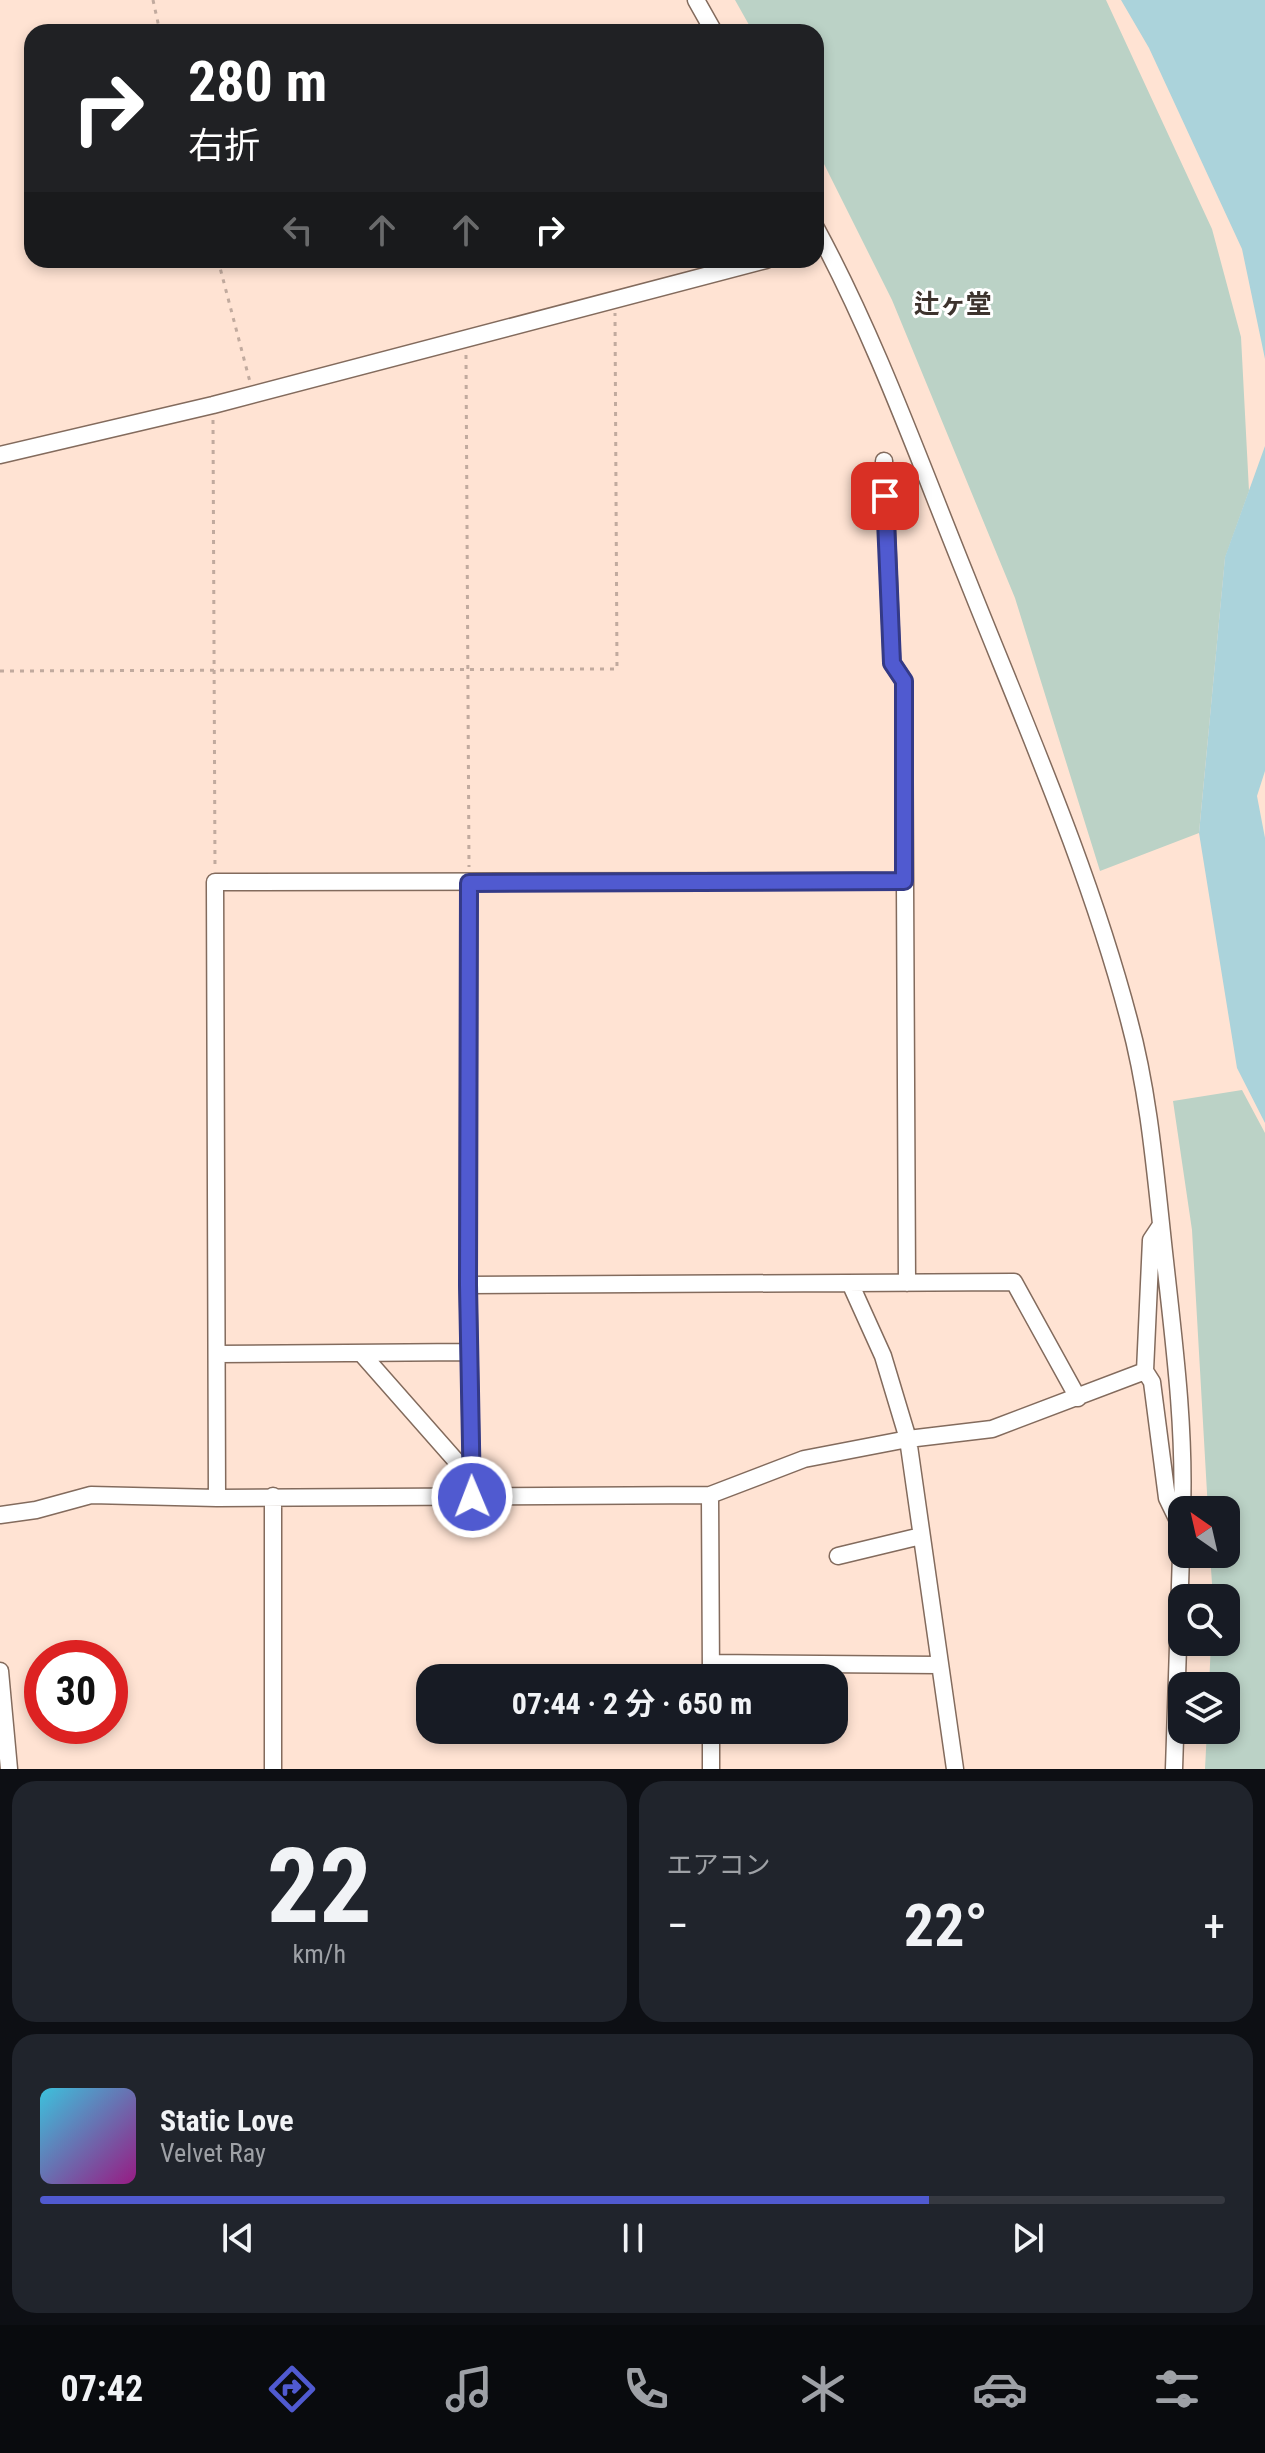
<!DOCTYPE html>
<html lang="ja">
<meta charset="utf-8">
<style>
:root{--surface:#171b24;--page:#20242c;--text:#f1f3f6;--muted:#9ea1a6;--line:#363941;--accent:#505ad0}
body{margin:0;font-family:"Roboto Condensed","Noto Sans JP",sans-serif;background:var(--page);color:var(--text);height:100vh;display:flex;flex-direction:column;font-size:30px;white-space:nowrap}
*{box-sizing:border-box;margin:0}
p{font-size:26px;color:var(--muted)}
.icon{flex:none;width:44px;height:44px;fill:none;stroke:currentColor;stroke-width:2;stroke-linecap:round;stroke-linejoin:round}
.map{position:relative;height:1769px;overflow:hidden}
.sheet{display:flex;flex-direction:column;gap:12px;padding:12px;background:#0d0f14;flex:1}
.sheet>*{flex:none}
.guide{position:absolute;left:24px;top:24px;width:800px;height:244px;border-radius:24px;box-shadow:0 4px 12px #0003;background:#202124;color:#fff;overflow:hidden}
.needle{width:52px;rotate:326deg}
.fabs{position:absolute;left:1168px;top:1496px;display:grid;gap:16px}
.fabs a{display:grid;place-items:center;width:72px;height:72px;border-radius:16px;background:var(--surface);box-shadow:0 4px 12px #0003;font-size:40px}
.speed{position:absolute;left:24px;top:1640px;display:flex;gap:16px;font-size:40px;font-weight:700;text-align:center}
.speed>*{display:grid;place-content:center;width:104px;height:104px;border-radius:50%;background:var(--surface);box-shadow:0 4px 12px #0003;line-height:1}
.speed .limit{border:12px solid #d22;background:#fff;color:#111}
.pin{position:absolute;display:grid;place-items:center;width:68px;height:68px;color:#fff;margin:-34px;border-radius:16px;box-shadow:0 4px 12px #0006}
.me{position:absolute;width:88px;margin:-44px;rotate:359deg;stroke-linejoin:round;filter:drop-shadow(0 0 6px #0008)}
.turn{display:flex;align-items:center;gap:28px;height:168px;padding:0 32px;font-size:36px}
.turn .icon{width:104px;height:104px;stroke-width:2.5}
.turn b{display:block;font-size:56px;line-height:68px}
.lanes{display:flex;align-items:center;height:76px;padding:0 32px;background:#0003;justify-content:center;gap:40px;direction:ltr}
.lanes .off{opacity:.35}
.big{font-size:60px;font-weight:700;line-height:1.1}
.sheet .widget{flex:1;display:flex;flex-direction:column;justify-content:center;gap:12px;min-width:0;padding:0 28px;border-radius:24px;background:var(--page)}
.sheet .dial{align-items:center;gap:0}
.dial b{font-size:104px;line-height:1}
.song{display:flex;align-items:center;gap:24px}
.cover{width:96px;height:96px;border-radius:12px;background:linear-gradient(135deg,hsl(190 70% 55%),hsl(310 70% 35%))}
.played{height:8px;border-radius:4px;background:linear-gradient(90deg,var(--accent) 75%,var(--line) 75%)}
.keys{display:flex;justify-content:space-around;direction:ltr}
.heat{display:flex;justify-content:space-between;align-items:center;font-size:44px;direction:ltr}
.sheet .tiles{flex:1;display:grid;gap:12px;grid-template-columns:1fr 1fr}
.widget:last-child{grid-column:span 2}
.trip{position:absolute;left:416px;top:1664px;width:432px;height:80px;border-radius:24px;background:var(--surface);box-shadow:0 4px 12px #0003;font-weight:700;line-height:80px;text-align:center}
.menu{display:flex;height:128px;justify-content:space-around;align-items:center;background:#090b0e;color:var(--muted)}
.menu .icon{width:56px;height:56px}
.menu .on{color:var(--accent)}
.menu b{font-size:36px;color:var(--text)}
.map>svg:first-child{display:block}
</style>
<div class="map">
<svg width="1265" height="1769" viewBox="0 0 1265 1769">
<rect width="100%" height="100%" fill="#ffe3d3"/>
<path fill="#bbd2c6" d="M735,0H1106L1212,229L1241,337L1249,491L1225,558L1199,833L1100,871L1015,598L892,300L816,148V32H753Z
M1242,1090L1265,1133V1769H1205L1207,1730H1226V1686H1209L1211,1642H1226V1598H1213L1210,1554H1226V1510H1208L1192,1230L1173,1101Z"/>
<path fill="#abd3db" d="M1121,0H1265V359L1242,249L1149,48Z
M1265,446V771L1257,796L1265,838V1123L1237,1068L1199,833L1225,557Z"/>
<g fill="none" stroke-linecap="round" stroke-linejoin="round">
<defs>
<path id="minor" d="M696,0L714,32
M816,228C876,339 919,460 966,576C1024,722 1089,868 1129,1020C1150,1097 1156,1181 1165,1261C1174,1343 1185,1427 1182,1510
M0,455L213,405L766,260
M884,461L892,663L904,681L907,1283
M469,883L468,1285L472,1497
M850,1283L883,1356L908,1439L955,1769
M468,1285L1014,1282L1078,1398
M361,1353L472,1479
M217,1354L469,1352
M1145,1371L1152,1382L1167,1498L1182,1529
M710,1495L711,1678
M217,1498L215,882L904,881
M0,1515L36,1510L91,1495L217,1498L710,1495L804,1459L908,1439L992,1429L1145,1371L1151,1240L1161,1225
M838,1556L921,1536
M711,1663L938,1665
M0,1671L9,1769
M273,1769V1496
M711,1769V1730
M1174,1769L1182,1524"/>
</defs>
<use href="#minor" stroke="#836b5d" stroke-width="19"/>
<path stroke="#c1aa9e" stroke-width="3" stroke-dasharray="4 6" stroke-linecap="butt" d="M153,0L160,32
M218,260L250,382
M466,355L469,867
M213,420L215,869
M0,671L617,669L615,313"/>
<use href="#minor" stroke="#fff" stroke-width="16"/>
</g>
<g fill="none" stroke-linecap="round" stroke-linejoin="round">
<defs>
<path id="route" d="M472,1497L468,1285L469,883L904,881V681L892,663L885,496"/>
</defs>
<use href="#route" stroke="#343a87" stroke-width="20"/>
<use href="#route" stroke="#505ad0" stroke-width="14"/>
</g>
<g text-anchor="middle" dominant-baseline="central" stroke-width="6" stroke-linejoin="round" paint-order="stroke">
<g font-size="26" font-weight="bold" fill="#3d332d" stroke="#fff">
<text x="953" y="304">辻ヶ堂</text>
</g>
</g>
</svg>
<div class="fabs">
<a><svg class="needle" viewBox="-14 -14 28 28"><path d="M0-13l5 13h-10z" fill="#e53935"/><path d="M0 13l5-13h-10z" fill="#9ea1a6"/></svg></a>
<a><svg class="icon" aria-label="search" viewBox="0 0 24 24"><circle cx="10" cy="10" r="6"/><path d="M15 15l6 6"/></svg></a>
<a><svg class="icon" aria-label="layers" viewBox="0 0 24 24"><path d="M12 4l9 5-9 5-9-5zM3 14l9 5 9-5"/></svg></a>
</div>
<div class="speed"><div class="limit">30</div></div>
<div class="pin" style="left:885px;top:496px;background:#d93025"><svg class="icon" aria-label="arrive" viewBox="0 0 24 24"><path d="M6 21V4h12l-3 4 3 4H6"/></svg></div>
<svg class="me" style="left:472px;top:1497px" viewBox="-20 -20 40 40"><circle r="17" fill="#505ad0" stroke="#fff" stroke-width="3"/><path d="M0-11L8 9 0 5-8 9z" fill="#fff"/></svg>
<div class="trip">07:44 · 2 分 · 650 m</div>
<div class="guide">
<div class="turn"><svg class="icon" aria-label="right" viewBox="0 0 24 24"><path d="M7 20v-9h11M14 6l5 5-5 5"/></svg><div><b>280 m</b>右折</div></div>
<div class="lanes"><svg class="icon off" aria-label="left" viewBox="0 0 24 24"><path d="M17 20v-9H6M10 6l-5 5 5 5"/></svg><svg class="icon off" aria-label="ahead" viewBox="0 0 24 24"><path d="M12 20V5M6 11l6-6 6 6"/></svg><svg class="icon off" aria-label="ahead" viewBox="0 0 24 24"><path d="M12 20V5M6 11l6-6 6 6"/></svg><svg class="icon" aria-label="right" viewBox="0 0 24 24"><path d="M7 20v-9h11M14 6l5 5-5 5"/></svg></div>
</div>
</div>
<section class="sheet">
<div class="tiles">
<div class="widget dial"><b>22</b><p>km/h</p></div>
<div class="widget"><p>エアコン</p>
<div class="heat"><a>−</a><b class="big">22°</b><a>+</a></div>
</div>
<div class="widget">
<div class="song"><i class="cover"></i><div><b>Static Love</b><p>Velvet Ray</p></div></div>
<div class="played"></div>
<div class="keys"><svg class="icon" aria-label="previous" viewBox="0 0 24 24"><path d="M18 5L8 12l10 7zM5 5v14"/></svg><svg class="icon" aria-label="pause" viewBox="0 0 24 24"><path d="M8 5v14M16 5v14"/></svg><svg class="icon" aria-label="next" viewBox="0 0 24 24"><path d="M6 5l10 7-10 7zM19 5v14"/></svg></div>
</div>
</div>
</section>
<nav class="menu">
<b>07:42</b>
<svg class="icon on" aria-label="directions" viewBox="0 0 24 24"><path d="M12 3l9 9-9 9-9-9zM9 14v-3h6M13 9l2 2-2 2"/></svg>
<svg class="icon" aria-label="music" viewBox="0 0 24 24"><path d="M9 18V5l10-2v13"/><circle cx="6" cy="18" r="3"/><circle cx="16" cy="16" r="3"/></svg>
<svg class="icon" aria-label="phone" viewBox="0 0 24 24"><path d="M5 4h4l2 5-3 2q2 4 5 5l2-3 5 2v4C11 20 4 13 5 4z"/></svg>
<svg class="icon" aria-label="climate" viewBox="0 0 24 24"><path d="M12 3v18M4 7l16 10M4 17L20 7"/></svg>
<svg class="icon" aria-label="car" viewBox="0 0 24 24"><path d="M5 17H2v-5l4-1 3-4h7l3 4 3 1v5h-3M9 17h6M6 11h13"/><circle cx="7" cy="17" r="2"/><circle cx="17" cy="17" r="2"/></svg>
<svg class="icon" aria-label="filters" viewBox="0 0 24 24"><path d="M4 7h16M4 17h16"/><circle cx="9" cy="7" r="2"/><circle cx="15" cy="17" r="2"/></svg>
</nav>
